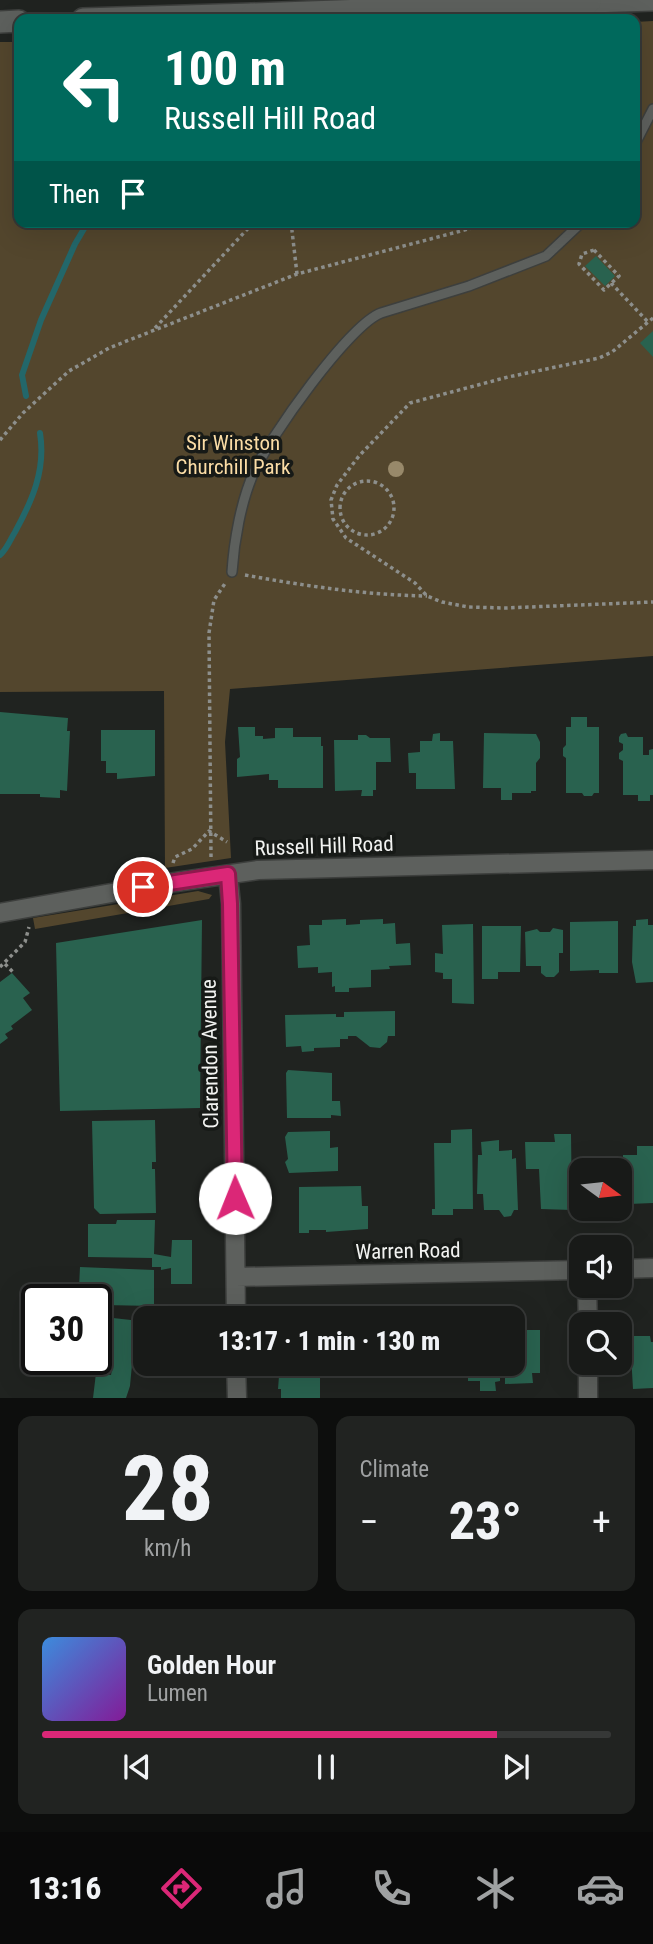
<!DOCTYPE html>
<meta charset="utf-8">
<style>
:root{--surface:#181a18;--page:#212321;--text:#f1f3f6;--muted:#9fa1a2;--line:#363837;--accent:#db2777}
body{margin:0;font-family:"Roboto Condensed",sans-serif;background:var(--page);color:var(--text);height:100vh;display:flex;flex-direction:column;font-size:26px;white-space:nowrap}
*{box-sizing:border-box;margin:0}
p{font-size:23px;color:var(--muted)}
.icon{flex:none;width:38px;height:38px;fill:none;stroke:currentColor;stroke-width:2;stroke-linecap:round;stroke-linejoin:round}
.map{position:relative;height:1398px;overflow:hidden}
.panel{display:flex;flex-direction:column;gap:18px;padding:18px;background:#0d0e0d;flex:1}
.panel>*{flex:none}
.banner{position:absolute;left:14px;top:14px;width:626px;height:214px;border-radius:14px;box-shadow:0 7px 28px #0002,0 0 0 2px var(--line);background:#00695c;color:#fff;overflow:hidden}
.needle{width:46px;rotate:105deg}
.controls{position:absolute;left:569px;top:1158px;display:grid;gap:14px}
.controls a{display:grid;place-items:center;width:63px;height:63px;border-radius:14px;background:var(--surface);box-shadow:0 7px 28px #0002,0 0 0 2px var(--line);font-size:35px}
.speed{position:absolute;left:21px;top:1284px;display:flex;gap:14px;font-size:35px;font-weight:700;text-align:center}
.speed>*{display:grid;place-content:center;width:91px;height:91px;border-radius:50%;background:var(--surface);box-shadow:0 7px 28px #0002,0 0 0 2px var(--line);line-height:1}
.speed .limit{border:4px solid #111;border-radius:10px;background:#fff;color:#111}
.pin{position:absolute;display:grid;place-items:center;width:60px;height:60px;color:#fff;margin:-30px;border:4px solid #fff;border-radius:50%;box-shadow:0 2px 7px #0007}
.me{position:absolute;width:77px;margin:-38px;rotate:359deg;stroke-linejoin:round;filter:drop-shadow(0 0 5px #0008)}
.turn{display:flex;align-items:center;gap:24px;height:147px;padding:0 35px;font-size:32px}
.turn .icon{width:91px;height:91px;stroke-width:2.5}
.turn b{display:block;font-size:49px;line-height:60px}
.then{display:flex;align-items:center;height:66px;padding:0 35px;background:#0003;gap:14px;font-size:26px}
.big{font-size:52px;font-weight:800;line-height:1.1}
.panel .widget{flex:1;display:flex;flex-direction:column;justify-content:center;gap:10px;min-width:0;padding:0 24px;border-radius:14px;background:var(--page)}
.panel .dial{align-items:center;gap:0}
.dial b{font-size:91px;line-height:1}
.song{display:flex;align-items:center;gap:21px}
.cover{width:84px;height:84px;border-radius:10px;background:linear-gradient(135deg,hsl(210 70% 55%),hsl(290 70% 35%))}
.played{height:7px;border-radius:4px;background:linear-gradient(90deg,var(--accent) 80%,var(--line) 80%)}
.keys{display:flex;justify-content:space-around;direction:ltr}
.heat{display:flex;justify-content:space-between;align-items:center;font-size:38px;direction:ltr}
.panel .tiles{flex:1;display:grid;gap:18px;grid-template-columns:1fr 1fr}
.widget:last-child{grid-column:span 2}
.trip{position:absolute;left:133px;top:1306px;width:392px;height:70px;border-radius:14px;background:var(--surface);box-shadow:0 7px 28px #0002,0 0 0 2px var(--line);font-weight:800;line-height:70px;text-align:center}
.tab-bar{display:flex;height:112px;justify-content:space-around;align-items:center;background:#0a0a0a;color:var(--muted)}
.tab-bar .icon{width:49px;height:49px}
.tab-bar .active{color:var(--accent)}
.tab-bar b{font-size:32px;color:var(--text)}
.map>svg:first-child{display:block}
</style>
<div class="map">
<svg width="653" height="1398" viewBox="0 0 653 1398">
<rect width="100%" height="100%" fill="#202320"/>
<path fill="#53462d" d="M653,21V656L230,689L225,742L231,858L165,868L164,691L0,692V42H19V222H635V22Z
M198,891L212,895L209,899L35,929L33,918Z"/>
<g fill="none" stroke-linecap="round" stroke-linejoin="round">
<path stroke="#23676a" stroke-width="6" d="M26,396L22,375L41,320L75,244L88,222
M0,555C7,549 10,540 15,532C32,501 46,470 40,433"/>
</g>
<path fill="#29624f" d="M596,256L615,276L605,286L585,266Z
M653,331V357L640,343Z
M0,712L68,718L67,731H70L67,791L60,790V798L40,797V794H0Z
M571,717H587V727H599V793H594L592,796H584L582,793H566V758L563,756V748L566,745V727H571Z
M238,727H255V736H263V739L275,738V728H293V737H321V746H323V788H278V780H269V774L237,777V759L240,757Z
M101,730H155V776L117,779V773H106V761H101Z
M440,733V741H453L455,789H416V773H409L408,753L420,752V741H432L433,734Z
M484,733L536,734L540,742V758L536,763V791H531V793H512V800H501V788H483Z
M626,733L628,737H643V755H649V750L653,749V795H650V801H638V795H623V761L619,759V753L623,750V744L619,742V737L621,734Z
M358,735H366L370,738H390L391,762H376V790H373V796H361L362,790L335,791L334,740H358Z
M346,919V925L360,924V920L383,919V924L395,923L396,944L410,943L411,965L389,966L390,969L371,970V987L349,988V992H335V986L332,987V972L318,973V967L298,968L297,946L310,945L309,925H322V920Z
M648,919V925H653V982L636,983L632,962L633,926H636V920Z
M202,920L200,1108L60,1111L56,943Z
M618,921V973H599V970L570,971V922Z
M473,924L474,1004L452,1003V979H443V973L435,972V953L443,954L442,925Z
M482,926H521L520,972H498V979H482Z
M553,928L563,930V953H559V972L554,977H546L541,973V966H526L525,932L537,929L540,932H550Z
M12,973L30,993L23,998L32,1010L11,1026L13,1029L5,1034L8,1038L0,1044V982Z
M395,1011V1036H388L387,1042L380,1048L370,1047L356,1036H348V1039H340V1047L314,1048V1051L302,1052L301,1046L286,1047L285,1015L336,1014V1017H344V1012Z
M288,1070L332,1073V1101H340L341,1116L331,1115V1118H287L286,1073Z
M155,1120L156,1162H152V1169H155L156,1213L100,1214L94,1208L92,1121Z
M472,1129L473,1209H453V1215H432V1209H435L434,1143H451V1130Z
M330,1131V1148L338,1147V1171L289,1173L285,1162L288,1159L285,1137L288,1132Z
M554,1134H571L572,1210L541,1209L539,1169H526L525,1142H555Z
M499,1140V1151L512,1150V1159L516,1158L518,1210H514L511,1216L504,1217L499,1210H484L483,1194H477L478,1155H482L481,1142Z
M637,1146H653V1203L629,1204V1200H620L618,1168H623V1155H637Z
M361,1186L362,1206H368V1229L326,1232V1230H309V1233H299V1187Z
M117,1220H155L154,1254L171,1257L172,1240H192V1284H171V1268L161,1270V1267H152V1258L88,1257V1224H116Z
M80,1267L154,1270V1306L103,1305V1288H79Z
M436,1307H451V1318H436Z
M113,1318L140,1321L137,1343H134L130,1386L126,1398H93L96,1373L111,1375L114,1358L98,1356L101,1332L111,1333Z
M513,1330H540V1373H532L533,1383L505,1384V1363H513Z
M630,1336H650L651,1342H653V1388L633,1389Z
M280,1363H313L316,1376H320V1398H281V1389H278Z
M413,1363H451V1367L413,1370Z
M468,1363H500V1381L495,1382L496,1391H480V1381H468Z"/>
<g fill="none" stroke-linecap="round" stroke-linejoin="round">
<defs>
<path id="service" d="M635,144L653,109
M232,572C234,541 241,501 254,472C269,438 349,325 381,313L469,286L546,256L582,222"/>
<path id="minor" d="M228,875L231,904L236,1318
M0,913L162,884L258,870L653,860
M620,1269L653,1268
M236,1277L581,1270
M587,1286L588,1325
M236,1363L237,1398
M588,1363V1398"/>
<path id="tertiary" d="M590,2L653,0
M83,19L252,14
M0,22L19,21"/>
</defs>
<use href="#service" stroke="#3d3f3d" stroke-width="12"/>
<use href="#minor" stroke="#3d3f3d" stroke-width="21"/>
<use href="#tertiary" stroke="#3d3f3d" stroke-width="24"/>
<path stroke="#8d8f8c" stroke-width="3.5" stroke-dasharray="3.5 3.5" stroke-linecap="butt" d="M291,222L297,274
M594,250L619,276L604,290L579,264L582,254Z
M611,283L648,322
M653,318L612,352L599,358L508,377L410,403L359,456L337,485L331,500L333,519L346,538L415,583L427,596L442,602L468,607L505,608L653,602
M155,328L254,222
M0,440L23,413L69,371L109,348L297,274L495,222
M340 508a27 27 0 1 1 54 0a27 27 0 1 1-54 0Z
M245,575C305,586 366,595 427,596
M211,857L209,633L214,600L226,582
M173,863L175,857L192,849L209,831L227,842
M5,964L14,973
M0,967L25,942L29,927"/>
<use href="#service" stroke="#5d605d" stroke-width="9"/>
<use href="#minor" stroke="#5d605d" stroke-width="18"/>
<use href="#tertiary" stroke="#5d605d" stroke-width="21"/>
<defs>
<path id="tertiary-bridge" d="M252,14L590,2"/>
</defs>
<use href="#tertiary-bridge" stroke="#3d3f3d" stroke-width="24" stroke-linecap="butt"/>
<use href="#tertiary-bridge" stroke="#5d605d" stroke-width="21"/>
</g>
<circle fill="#98896a" cx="396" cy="469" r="8"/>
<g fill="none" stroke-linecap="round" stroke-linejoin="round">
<defs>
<path id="route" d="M143,887L228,874L230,904L235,1198"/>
</defs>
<use href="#route" stroke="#8e194d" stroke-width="18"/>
<use href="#route" stroke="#db2777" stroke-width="12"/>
</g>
<g text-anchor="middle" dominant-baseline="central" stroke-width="7" stroke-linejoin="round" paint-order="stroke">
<g font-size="21" fill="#fbdda6" stroke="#171a17">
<text x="233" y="443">Sir Winston<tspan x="233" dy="24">Churchill Park</tspan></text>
</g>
<g font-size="21" fill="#f2f3f1" stroke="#171a17">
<text transform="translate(324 846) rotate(-2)">Russell Hill Road</text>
<text transform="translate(210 1054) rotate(-91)">Clarendon Avenue</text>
<text transform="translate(408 1251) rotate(-1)">Warren Road</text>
</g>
</g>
</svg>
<div class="controls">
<a><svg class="needle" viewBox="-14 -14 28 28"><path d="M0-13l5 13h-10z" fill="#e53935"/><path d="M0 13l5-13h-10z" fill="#9fa1a2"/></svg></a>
<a><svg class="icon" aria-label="sound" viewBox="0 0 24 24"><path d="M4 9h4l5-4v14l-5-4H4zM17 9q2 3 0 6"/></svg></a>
<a><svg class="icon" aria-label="search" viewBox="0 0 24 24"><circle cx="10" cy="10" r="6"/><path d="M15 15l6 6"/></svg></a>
</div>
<div class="speed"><div class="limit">30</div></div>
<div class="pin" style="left:143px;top:887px;background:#d93025"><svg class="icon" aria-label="arrive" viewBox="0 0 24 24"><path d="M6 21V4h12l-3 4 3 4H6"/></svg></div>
<svg class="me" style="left:235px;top:1198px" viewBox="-20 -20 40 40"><circle r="19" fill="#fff"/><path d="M0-13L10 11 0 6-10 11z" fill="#db2777"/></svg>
<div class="trip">13:17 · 1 min · 130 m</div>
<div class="banner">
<div class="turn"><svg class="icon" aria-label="left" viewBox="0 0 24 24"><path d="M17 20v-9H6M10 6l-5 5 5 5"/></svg><div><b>100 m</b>Russell Hill Road</div></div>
<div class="then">Then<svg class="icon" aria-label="arrive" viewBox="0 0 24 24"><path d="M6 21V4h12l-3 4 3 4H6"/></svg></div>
</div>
</div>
<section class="panel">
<div class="tiles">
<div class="widget dial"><b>28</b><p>km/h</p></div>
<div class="widget"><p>Climate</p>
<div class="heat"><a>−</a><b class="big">23°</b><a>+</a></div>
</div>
<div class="widget">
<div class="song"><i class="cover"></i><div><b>Golden Hour</b><p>Lumen</p></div></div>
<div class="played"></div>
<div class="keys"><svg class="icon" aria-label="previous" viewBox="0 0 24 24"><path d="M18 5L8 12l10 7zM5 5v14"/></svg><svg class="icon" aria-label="pause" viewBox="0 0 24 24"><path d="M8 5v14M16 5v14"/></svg><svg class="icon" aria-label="next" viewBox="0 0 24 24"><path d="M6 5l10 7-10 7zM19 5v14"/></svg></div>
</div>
</div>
</section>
<nav class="tab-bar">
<b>13:16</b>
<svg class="icon active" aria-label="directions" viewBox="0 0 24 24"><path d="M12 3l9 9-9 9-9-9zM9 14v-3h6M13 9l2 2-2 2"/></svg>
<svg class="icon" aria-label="music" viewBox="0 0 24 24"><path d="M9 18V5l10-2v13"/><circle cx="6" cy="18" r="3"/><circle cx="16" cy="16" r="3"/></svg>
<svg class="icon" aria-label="phone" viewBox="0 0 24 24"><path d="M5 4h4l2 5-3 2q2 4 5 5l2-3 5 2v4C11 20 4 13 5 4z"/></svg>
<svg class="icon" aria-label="climate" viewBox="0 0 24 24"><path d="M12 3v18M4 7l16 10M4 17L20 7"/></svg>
<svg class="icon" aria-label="car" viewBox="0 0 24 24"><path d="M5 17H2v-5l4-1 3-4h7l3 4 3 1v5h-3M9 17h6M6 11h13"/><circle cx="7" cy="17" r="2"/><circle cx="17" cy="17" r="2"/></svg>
</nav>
